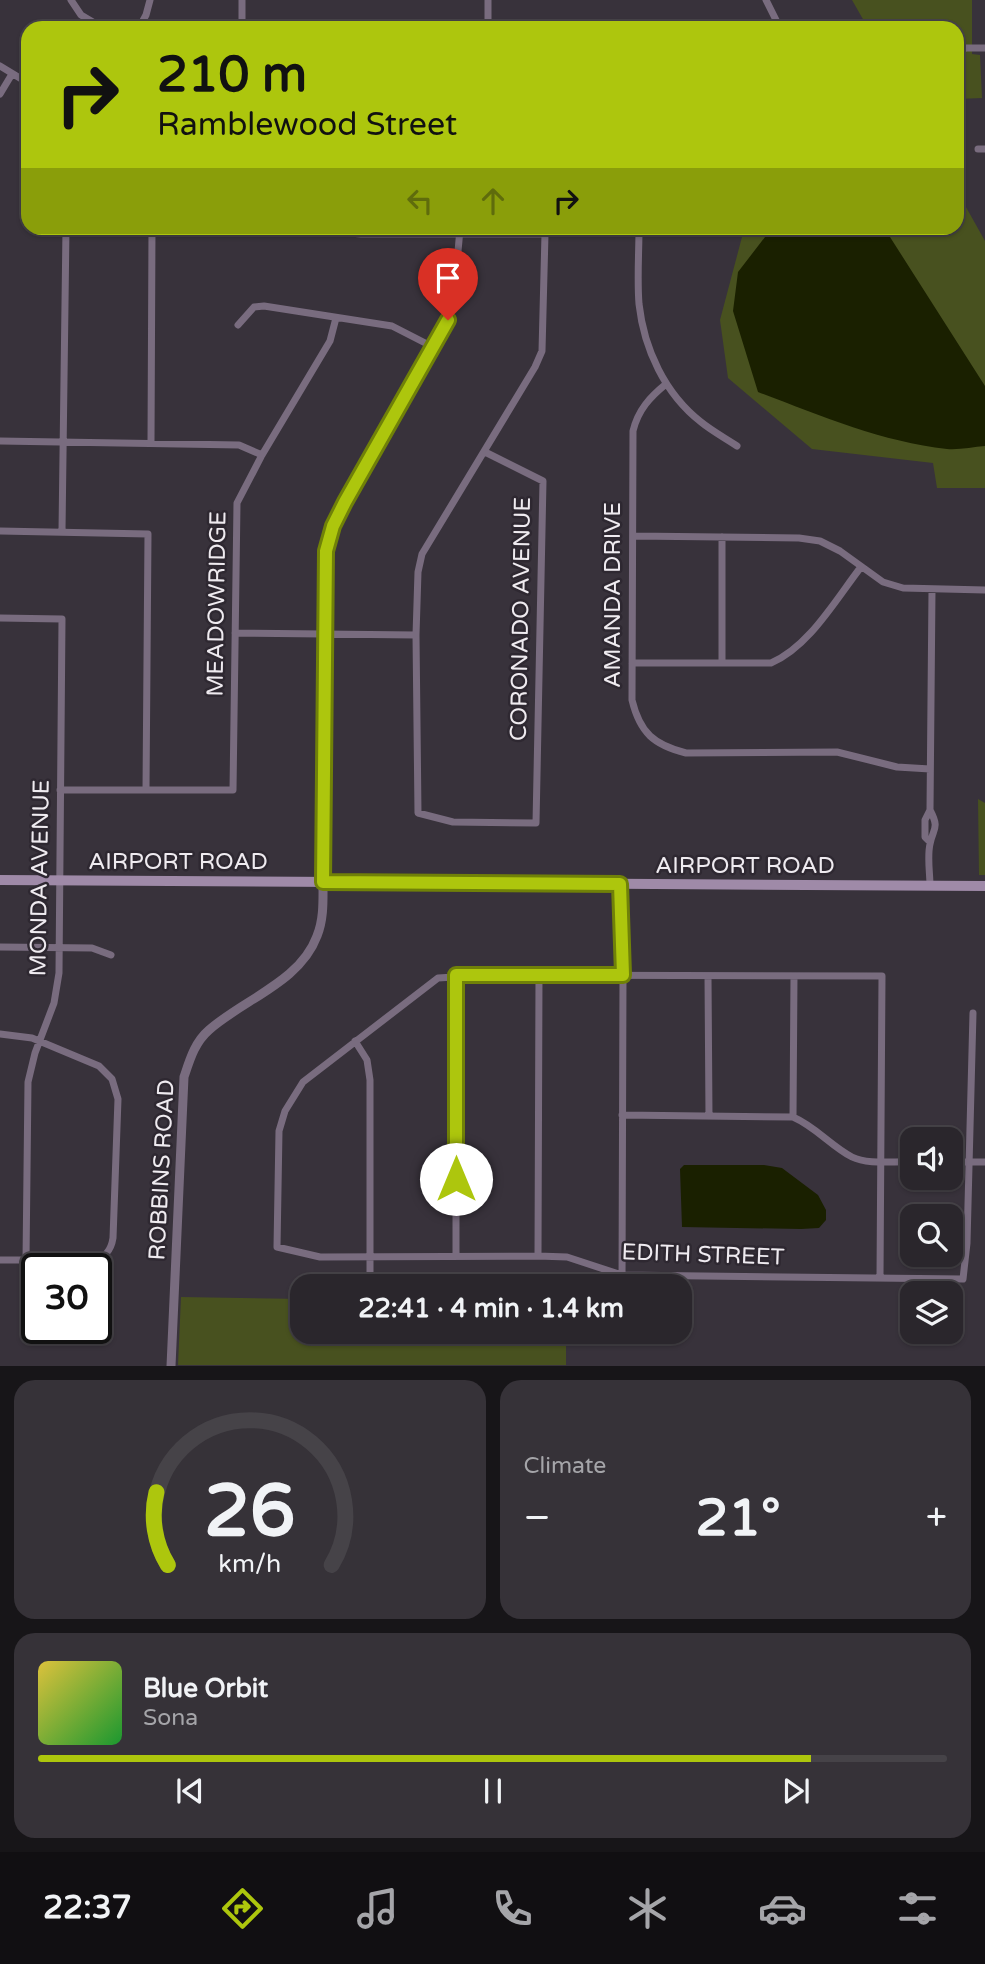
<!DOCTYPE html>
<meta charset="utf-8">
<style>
:root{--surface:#2a262c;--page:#363238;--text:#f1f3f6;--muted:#a5a5a9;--line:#464348;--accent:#adc60d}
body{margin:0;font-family:"Varela Round",sans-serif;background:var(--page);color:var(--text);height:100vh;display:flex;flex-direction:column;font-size:26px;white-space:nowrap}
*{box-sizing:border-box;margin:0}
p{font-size:23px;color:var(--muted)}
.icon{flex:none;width:38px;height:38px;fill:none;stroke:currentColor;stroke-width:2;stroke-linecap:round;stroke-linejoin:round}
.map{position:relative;height:1366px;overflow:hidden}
.side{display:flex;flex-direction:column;gap:14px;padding:14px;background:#171518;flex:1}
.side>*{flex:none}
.top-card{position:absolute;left:21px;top:21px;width:943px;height:214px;border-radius:21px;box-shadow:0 2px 5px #0004,0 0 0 2px var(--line);background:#adc60d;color:#111;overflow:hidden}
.buttons{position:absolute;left:900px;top:1127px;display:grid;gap:14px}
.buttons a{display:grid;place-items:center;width:63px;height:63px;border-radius:14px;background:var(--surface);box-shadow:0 2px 5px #0004,0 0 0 2px var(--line);font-size:35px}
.speed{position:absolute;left:21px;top:1253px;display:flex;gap:14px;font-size:35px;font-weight:700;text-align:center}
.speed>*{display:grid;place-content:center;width:91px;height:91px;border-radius:50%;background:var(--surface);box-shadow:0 2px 5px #0004,0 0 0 2px var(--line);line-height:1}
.speed .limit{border:4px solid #111;border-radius:10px;background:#fff;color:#111}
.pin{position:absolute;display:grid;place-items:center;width:60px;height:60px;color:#fff;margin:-72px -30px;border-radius:50% 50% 50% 0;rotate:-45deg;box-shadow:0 0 7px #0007}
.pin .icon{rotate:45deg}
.me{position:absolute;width:77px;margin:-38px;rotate:0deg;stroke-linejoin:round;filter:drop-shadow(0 0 5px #0008)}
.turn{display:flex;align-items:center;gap:24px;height:147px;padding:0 21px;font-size:32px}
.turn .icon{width:91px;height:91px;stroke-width:2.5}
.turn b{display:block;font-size:49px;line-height:60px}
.lanes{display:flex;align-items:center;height:66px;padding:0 21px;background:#0003;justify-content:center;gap:35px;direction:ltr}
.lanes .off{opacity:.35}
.big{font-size:52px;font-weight:800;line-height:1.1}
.side .tile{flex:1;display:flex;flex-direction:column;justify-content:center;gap:10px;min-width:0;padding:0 24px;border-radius:21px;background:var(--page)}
.side .dial{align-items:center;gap:0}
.dial svg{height:182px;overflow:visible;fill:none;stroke:var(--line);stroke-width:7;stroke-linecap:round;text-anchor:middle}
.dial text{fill:var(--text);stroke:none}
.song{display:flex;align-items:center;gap:21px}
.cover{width:84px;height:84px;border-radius:10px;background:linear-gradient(135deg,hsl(50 70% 55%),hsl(130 70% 35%))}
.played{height:7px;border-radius:4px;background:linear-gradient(90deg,var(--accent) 85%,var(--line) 85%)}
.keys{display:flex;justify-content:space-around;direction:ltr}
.heat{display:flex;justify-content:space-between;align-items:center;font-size:38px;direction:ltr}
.side .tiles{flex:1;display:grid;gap:14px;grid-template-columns:1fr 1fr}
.tile:last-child{grid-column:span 2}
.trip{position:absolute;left:290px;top:1274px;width:402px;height:70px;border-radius:21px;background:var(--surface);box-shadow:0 2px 5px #0004,0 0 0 2px var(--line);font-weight:800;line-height:70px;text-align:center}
.dock{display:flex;height:112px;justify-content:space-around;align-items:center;background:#110f12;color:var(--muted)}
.dock .icon{width:49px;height:49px}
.dock .active{color:var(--accent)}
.dock b{font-size:32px;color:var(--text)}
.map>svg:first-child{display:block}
</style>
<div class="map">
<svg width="985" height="1366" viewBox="0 0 985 1366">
<rect width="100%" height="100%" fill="#38323b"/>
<path fill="#48511f" d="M852,0H972V54L980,55L982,98L957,99V28H868Z
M957,191L985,241V488H937L933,463L812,449L728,378L720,320L742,237L750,228H957Z
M978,799L985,803V875H979Z
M181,1297L303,1299V1332H566V1365H178Z"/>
<path fill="#1a2000" d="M772,228H837L890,237L985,386V446C973,447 959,450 947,449C882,442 819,415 758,392L733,311L738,272Z
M684,1165H764L782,1168L818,1195L826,1210V1220L819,1228L801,1229L682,1227L680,1169Z"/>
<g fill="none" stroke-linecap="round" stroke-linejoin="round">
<path stroke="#796c7f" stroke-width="7" d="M71,0L81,15L103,28
M766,0L780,28
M139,28L146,15L150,0
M242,28V0
M488,28V0
M957,52L966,48H985
M0,66L28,83
M0,94L12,74
M978,149H985
M311,228L328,231L361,234H545L542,351L535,367L422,554L418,572L416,635L418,813L453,822L536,823L543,481L485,452
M639,228C639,253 637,279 639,304C644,349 665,394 701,422C712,431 725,438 737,446
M639,233L667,228
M238,325L254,307L264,306L392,326L433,347
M666,384C650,397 638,410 633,431L632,700C640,733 654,745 686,753L837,752L897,767L930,769
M0,441L239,445L262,455
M151,443L152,228
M0,531L148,534L146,790
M62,531L66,228
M634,536L799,538L820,541L840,551L883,582L903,588L985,590
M0,618L62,619L59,973L54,1003L35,1053L28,1082L26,1260
M235,633L416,635
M632,663H771C809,647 836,599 861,567
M722,663V537
M60,790H233L237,503L262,455L330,341L336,318
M930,842L925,837V820L930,810L932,590
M323,882L326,551L333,526L345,502L448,320L454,296L460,229
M620,884L623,975L622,1286
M930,886C930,873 927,857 930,844C933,828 940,829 930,810
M0,947L92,948L111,955
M708,976L709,1116
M0,1034L32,1038L99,1066L112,1079L118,1099L113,1238C111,1251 105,1258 92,1260H0
M355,1041L367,1060L370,1080V1286
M622,1115L793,1117C816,1127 831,1146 852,1157C868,1165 894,1161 912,1162
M793,1117L794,976
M950,1162H985
M456,1256V975
M538,1256L539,975
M880,1277L882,976L486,975L438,978L303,1082L285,1111L279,1131L277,1247L320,1257L538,1256L567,1257L622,1275L963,1279L967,1243L973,1013"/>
<path stroke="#796c7f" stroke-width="9" d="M171,1366L184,1077C190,1059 195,1042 209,1030C244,999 300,982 317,936C324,919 323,900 323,882"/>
<path stroke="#9f8aa8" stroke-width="10" d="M0,880L985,886"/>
</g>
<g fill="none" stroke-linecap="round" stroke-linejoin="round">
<defs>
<path id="route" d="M448,320L345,502L333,526L326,551L323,882L620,884L623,975H456V1179"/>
</defs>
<use href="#route" stroke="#708108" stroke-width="18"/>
<use href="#route" stroke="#adc60d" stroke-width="12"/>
</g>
<g text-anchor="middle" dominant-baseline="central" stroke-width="5" stroke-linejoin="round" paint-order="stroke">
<g font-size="23" fill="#efebf0" stroke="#2e2831">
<text transform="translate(613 595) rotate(-90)">AMANDA DRIVE</text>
<text transform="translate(217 604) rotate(-89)">MEADOWRIDGE</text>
<text transform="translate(521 619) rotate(-89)">CORONADO AVENUE</text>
<text x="178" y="862">AIRPORT ROAD</text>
<text x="745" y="866">AIRPORT ROAD</text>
<text transform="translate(40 878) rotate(-89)">MONDA AVENUE</text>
<text transform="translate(162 1170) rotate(-87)">ROBBINS ROAD</text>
<text transform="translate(703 1255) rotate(2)">EDITH STREET</text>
</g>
</g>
</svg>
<div class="buttons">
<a><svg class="icon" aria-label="sound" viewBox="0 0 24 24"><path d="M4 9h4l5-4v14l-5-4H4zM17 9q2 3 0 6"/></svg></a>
<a><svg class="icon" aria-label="search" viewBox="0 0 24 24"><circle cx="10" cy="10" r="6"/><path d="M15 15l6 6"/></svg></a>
<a><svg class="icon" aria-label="layers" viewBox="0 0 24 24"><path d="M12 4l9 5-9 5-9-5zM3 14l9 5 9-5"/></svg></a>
</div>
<div class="speed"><div class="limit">30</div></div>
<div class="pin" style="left:448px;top:320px;background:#d93025"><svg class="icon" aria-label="arrive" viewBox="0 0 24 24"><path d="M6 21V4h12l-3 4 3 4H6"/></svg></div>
<svg class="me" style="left:456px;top:1179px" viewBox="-20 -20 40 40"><circle r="19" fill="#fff"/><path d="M0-13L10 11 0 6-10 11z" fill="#adc60d"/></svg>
<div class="trip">22:41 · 4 min · 1.4 km</div>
<div class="top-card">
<div class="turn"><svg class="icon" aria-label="right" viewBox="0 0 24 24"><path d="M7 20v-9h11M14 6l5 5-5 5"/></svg><div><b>210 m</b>Ramblewood Street</div></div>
<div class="lanes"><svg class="icon off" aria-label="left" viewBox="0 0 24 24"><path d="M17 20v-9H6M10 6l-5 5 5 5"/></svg><svg class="icon off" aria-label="ahead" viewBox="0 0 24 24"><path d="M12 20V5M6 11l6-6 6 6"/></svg><svg class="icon" aria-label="right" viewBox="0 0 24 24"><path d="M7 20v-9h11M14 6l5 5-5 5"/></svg></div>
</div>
</div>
<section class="side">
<div class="tiles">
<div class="tile dial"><svg viewBox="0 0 100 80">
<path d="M14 69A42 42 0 1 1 86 69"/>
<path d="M14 69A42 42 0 0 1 9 37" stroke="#adc60d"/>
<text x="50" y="56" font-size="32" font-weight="700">26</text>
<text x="50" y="72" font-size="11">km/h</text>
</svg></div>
<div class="tile"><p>Climate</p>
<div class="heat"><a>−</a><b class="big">21°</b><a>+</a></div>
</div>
<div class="tile">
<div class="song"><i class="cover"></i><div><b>Blue Orbit</b><p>Sona</p></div></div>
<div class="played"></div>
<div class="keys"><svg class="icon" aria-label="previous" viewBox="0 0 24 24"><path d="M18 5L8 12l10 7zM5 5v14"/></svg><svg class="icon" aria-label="pause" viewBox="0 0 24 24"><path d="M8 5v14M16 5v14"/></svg><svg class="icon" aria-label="next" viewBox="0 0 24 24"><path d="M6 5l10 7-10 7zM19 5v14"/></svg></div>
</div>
</div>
</section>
<nav class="dock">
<b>22:37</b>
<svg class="icon active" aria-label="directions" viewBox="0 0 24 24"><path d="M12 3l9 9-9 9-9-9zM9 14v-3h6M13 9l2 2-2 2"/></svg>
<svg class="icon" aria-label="music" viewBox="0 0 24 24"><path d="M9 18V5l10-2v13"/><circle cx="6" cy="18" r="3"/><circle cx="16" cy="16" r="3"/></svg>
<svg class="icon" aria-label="phone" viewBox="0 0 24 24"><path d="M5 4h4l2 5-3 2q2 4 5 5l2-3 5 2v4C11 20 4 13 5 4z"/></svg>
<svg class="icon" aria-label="climate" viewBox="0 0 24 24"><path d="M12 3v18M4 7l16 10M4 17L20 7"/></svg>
<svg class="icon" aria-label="car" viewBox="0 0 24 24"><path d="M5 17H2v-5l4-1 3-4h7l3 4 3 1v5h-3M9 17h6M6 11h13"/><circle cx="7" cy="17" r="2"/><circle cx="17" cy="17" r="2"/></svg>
<svg class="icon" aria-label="filters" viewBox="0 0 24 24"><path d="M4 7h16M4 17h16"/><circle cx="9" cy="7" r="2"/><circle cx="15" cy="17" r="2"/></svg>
</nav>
